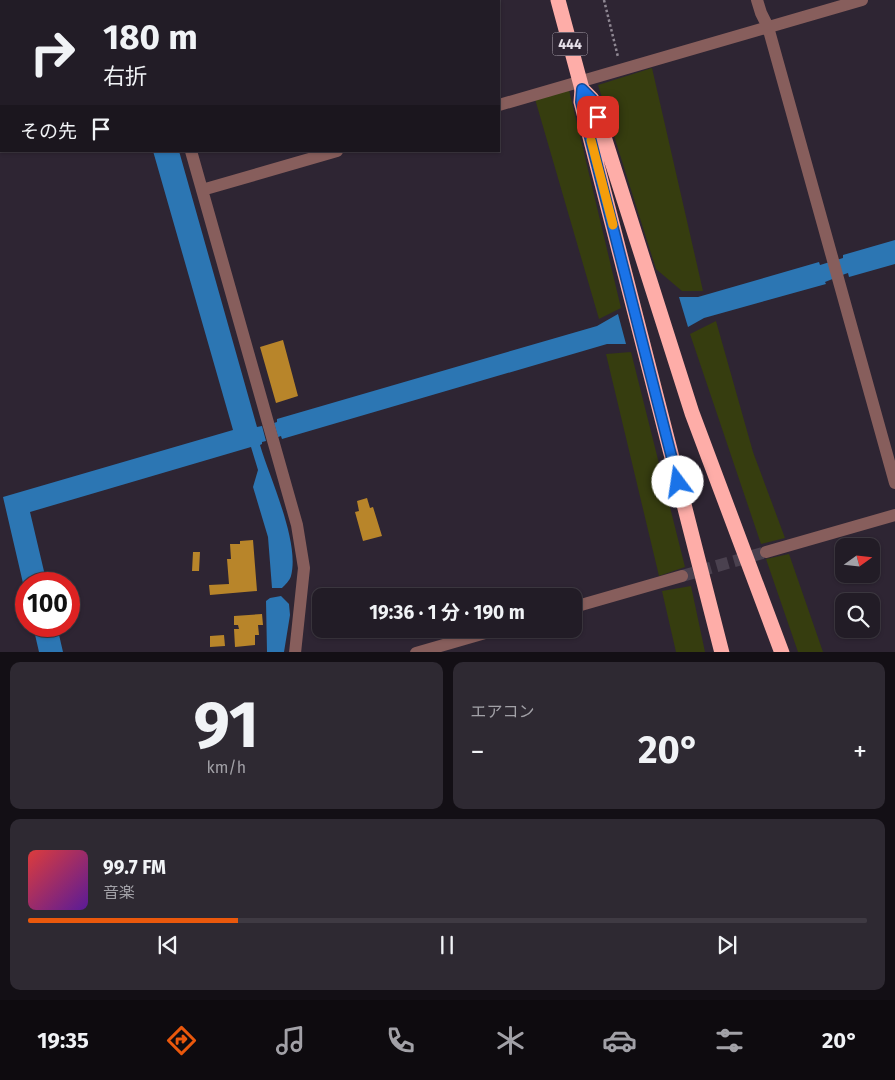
<!DOCTYPE html>
<html lang="ja">
<meta charset="utf-8">
<style>
:root{--surface:#221c26;--page:#2e2932;--text:#f1f3f6;--muted:#a2a1a7;--line:#3f3a43;--accent:#ea580c}
body{margin:0;font-family:"Fira Sans","Noto Sans JP",sans-serif;background:var(--page);color:var(--text);height:100vh;display:flex;flex-direction:column;font-size:19px;white-space:nowrap}
*{box-sizing:border-box;margin:0}
p{font-size:16px;color:var(--muted)}
.icon{flex:none;width:28px;height:28px;fill:none;stroke:currentColor;stroke-width:2;stroke-linecap:round;stroke-linejoin:round}
.map{position:relative;height:652px;overflow:hidden}
.drawer{display:flex;flex-direction:column;gap:10px;padding:10px;background:#130f15;flex:1}
.drawer>*{flex:none}
.guide{position:absolute;left:0px;top:0px;width:500px;height:152px;box-shadow:0 1px 4px #0004,0 0 0 1px var(--line);background:#221c26;color:var(--text);overflow:hidden}
.needle{width:32px;rotate:75deg}
.tools{position:absolute;left:835px;top:538px;display:grid;gap:10px}
.tools a{display:grid;place-items:center;width:45px;height:45px;border-radius:10px;background:var(--surface);box-shadow:0 1px 4px #0004,0 0 0 1px var(--line);font-size:25px}
.speed{position:absolute;left:15px;top:572px;display:flex;gap:10px;font-size:25px;font-weight:700;text-align:center}
.speed>*{display:grid;place-content:center;width:65px;height:65px;border-radius:50%;background:var(--surface);box-shadow:0 1px 4px #0004,0 0 0 1px var(--line);line-height:1}
.speed .limit{border:8px solid #d22;background:#fff;color:#111}
.pin{position:absolute;display:grid;place-items:center;width:42px;height:42px;color:#fff;margin:-21px;border-radius:10px;box-shadow:0 2px 8px #0006}
.me{position:absolute;width:55px;margin:-28px;rotate:346deg;stroke-linejoin:round;filter:drop-shadow(0 0 4px #0008)}
.turn{display:flex;align-items:center;gap:18px;height:105px;padding:0 20px;font-size:22px}
.turn .icon{width:65px;height:65px;stroke-width:2.5}
.turn b{display:block;font-size:35px;line-height:42px}
.then{display:flex;align-items:center;height:48px;padding:0 20px;background:#0003;gap:10px;font-size:19px}
.big{font-size:38px;font-weight:700;line-height:1.1}
.drawer .widget{flex:1;display:flex;flex-direction:column;justify-content:center;gap:8px;min-width:0;padding:0 18px;border-radius:10px;background:var(--page)}
.drawer .dial{align-items:center;gap:0}
.dial b{font-size:65px;line-height:1}
.song{display:flex;align-items:center;gap:15px}
.cover{width:60px;height:60px;border-radius:8px;background:linear-gradient(135deg,hsl(0 70% 55%),hsl(270 70% 35%))}
.played{height:5px;border-radius:2px;background:linear-gradient(90deg,var(--accent) 25%,var(--line) 25%)}
.keys{display:flex;justify-content:space-around;direction:ltr}
.heat{display:flex;justify-content:space-between;align-items:center;font-size:28px;direction:ltr}
.drawer .tiles{flex:1;display:grid;gap:10px;grid-template-columns:1fr 1fr}
.widget:last-child{grid-column:span 2}
.trip{position:absolute;left:312px;top:588px;width:270px;height:50px;border-radius:10px;background:var(--surface);box-shadow:0 1px 4px #0004,0 0 0 1px var(--line);font-weight:700;line-height:50px;text-align:center}
.tabs{display:flex;height:80px;justify-content:space-around;align-items:center;background:#0e0b0f;color:var(--muted)}
.tabs .icon{width:35px;height:35px}
.tabs .active{color:var(--accent)}
.tabs b{font-size:22px;color:var(--text)}
.map>svg:first-child{display:block}
</style>
<div class="map">
<svg width="895" height="653" viewBox="0 0 895 653">
<rect width="100%" height="100%" fill="#2e2533"/>
<path fill="#363d0f" d="M0,0H40L1,1L0,95Z
M652,68L703,291H682L656,269L598,85Z
M569,90L621,308L599,319L535,99Z
M716,321L753,452L785,538L761,544L690,334Z
M631,352L685,567L659,576L606,354Z
M789,554L823,652H798L766,559Z
M691,586L705,652H676L662,591Z"/>
<path fill="#2c76b3" d="M153,151H179L257,427L262,426L266,441L262,442V444L260,445C270,479 300,542 291,576C290,580 285,585 282,588H272L268,537L253,487L258,470L251,447L30,512L47,584H26V596L3,497L233,430Z
M895,240V264L849,277L848,273L845,274L825,282L826,284L704,318L688,327L679,297H698L819,262L820,265L843,258V255Z
M618,314L626,344H607L282,439L281,436L278,437L274,423L277,422V419L597,326Z
M281,596L289,604L290,615L284,652H267L266,601L270,598Z
M33,626H57L63,652H39Z"/>
<path fill="#b8852a" d="M283,340L298,396L276,403L260,347Z
M367,498L370,508L373,507L382,536L363,541L355,512L359,511L357,501Z
M253,540L257,591L210,595L209,585L229,584L227,559H231L230,544H240V541Z
M193,552H200L199,571H192Z
M262,614L263,625H258L259,635H255V645L235,647L234,629H239L238,625H234V616Z
M224,635L225,646L210,647V636Z"/>
<g fill="none" stroke-linecap="round" stroke-linejoin="round">
<path stroke="#4a414f" stroke-width="12" stroke-dasharray="12 6" stroke-linecap="butt" d="M682,576L766,552"/>
<path stroke="#8f8893" stroke-width="2.5" stroke-dasharray="2.5 2.5" stroke-linecap="butt" d="M604,0L618,57"/>
<path stroke="#875e5c" stroke-width="12" d="M147,0L148,1
M757,0L761,13L768,27L895,483
M50,1L51,0
M499,105L862,0
M0,113L1,110
M191,151L297,525L304,568L295,653
M202,190L337,151
M766,552L895,515
M574,607L682,576
M416,653L499,629"/>
<path stroke="#feada8" stroke-width="15" d="M582,89L592,99L692,413L782,653
M582,89L581,102L722,653"/>
<path stroke="#feada8" stroke-width="15" d="M558,0L582,89"/>
</g>
<g fill="none" stroke-linecap="round" stroke-linejoin="round">
<defs>
<path id="route" d="M598,117L592,99L582,89L581,102L678,482"/>
</defs>
<use href="#route" stroke="#114b97" stroke-width="12"/>
<use href="#route" stroke="#1a73e8" stroke-width="9"/>
<path stroke="#f59e0b" stroke-width="9" d="M591,140L613,225"/>
</g>
<g text-anchor="middle" dominant-baseline="central" stroke-width="5" stroke-linejoin="round" paint-order="stroke">
<rect fill="#2e2533" stroke="#b0a9b4" stroke-width="1" x="552.5" y="32.5" width="35" height="23" rx="4"/>
<g font-size="14" font-weight="bold" fill="#e8e2eb">
<text x="570" y="44">444</text>
</g>
</g>
</svg>
<div class="tools">
<a><svg class="needle" viewBox="-14 -14 28 28"><path d="M0-13l5 13h-10z" fill="#e53935"/><path d="M0 13l5-13h-10z" fill="#a2a1a7"/></svg></a>
<a><svg class="icon" aria-label="search" viewBox="0 0 24 24"><circle cx="10" cy="10" r="6"/><path d="M15 15l6 6"/></svg></a>
</div>
<div class="speed"><div class="limit">100</div></div>
<div class="pin" style="left:598px;top:117px;background:#d93025"><svg class="icon" aria-label="arrive" viewBox="0 0 24 24"><path d="M6 21V4h12l-3 4 3 4H6"/></svg></div>
<svg class="me" style="left:678px;top:482px" viewBox="-20 -20 40 40"><circle r="19" fill="#fff"/><path d="M0-13L10 11 0 6-10 11z" fill="#1a73e8"/></svg>
<div class="trip">19:36 · 1 分 · 190 m</div>
<div class="guide">
<div class="turn"><svg class="icon" aria-label="right" viewBox="0 0 24 24"><path d="M7 20v-9h11M14 6l5 5-5 5"/></svg><div><b>180 m</b>右折</div></div>
<div class="then">その先<svg class="icon" aria-label="arrive" viewBox="0 0 24 24"><path d="M6 21V4h12l-3 4 3 4H6"/></svg></div>
</div>
</div>
<section class="drawer">
<div class="tiles">
<div class="widget dial"><b>91</b><p>km/h</p></div>
<div class="widget"><p>エアコン</p>
<div class="heat"><a>−</a><b class="big">20°</b><a>+</a></div>
</div>
<div class="widget">
<div class="song"><i class="cover"></i><div><b>99.7 FM</b><p>音楽</p></div></div>
<div class="played"></div>
<div class="keys"><svg class="icon" aria-label="previous" viewBox="0 0 24 24"><path d="M18 5L8 12l10 7zM5 5v14"/></svg><svg class="icon" aria-label="pause" viewBox="0 0 24 24"><path d="M8 5v14M16 5v14"/></svg><svg class="icon" aria-label="next" viewBox="0 0 24 24"><path d="M6 5l10 7-10 7zM19 5v14"/></svg></div>
</div>
</div>
</section>
<nav class="tabs">
<b>19:35</b>
<svg class="icon active" aria-label="directions" viewBox="0 0 24 24"><path d="M12 3l9 9-9 9-9-9zM9 14v-3h6M13 9l2 2-2 2"/></svg>
<svg class="icon" aria-label="music" viewBox="0 0 24 24"><path d="M9 18V5l10-2v13"/><circle cx="6" cy="18" r="3"/><circle cx="16" cy="16" r="3"/></svg>
<svg class="icon" aria-label="phone" viewBox="0 0 24 24"><path d="M5 4h4l2 5-3 2q2 4 5 5l2-3 5 2v4C11 20 4 13 5 4z"/></svg>
<svg class="icon" aria-label="climate" viewBox="0 0 24 24"><path d="M12 3v18M4 7l16 10M4 17L20 7"/></svg>
<svg class="icon" aria-label="car" viewBox="0 0 24 24"><path d="M5 17H2v-5l4-1 3-4h7l3 4 3 1v5h-3M9 17h6M6 11h13"/><circle cx="7" cy="17" r="2"/><circle cx="17" cy="17" r="2"/></svg>
<svg class="icon" aria-label="filters" viewBox="0 0 24 24"><path d="M4 7h16M4 17h16"/><circle cx="9" cy="7" r="2"/><circle cx="15" cy="17" r="2"/></svg>
<b>20°</b>
</nav>
